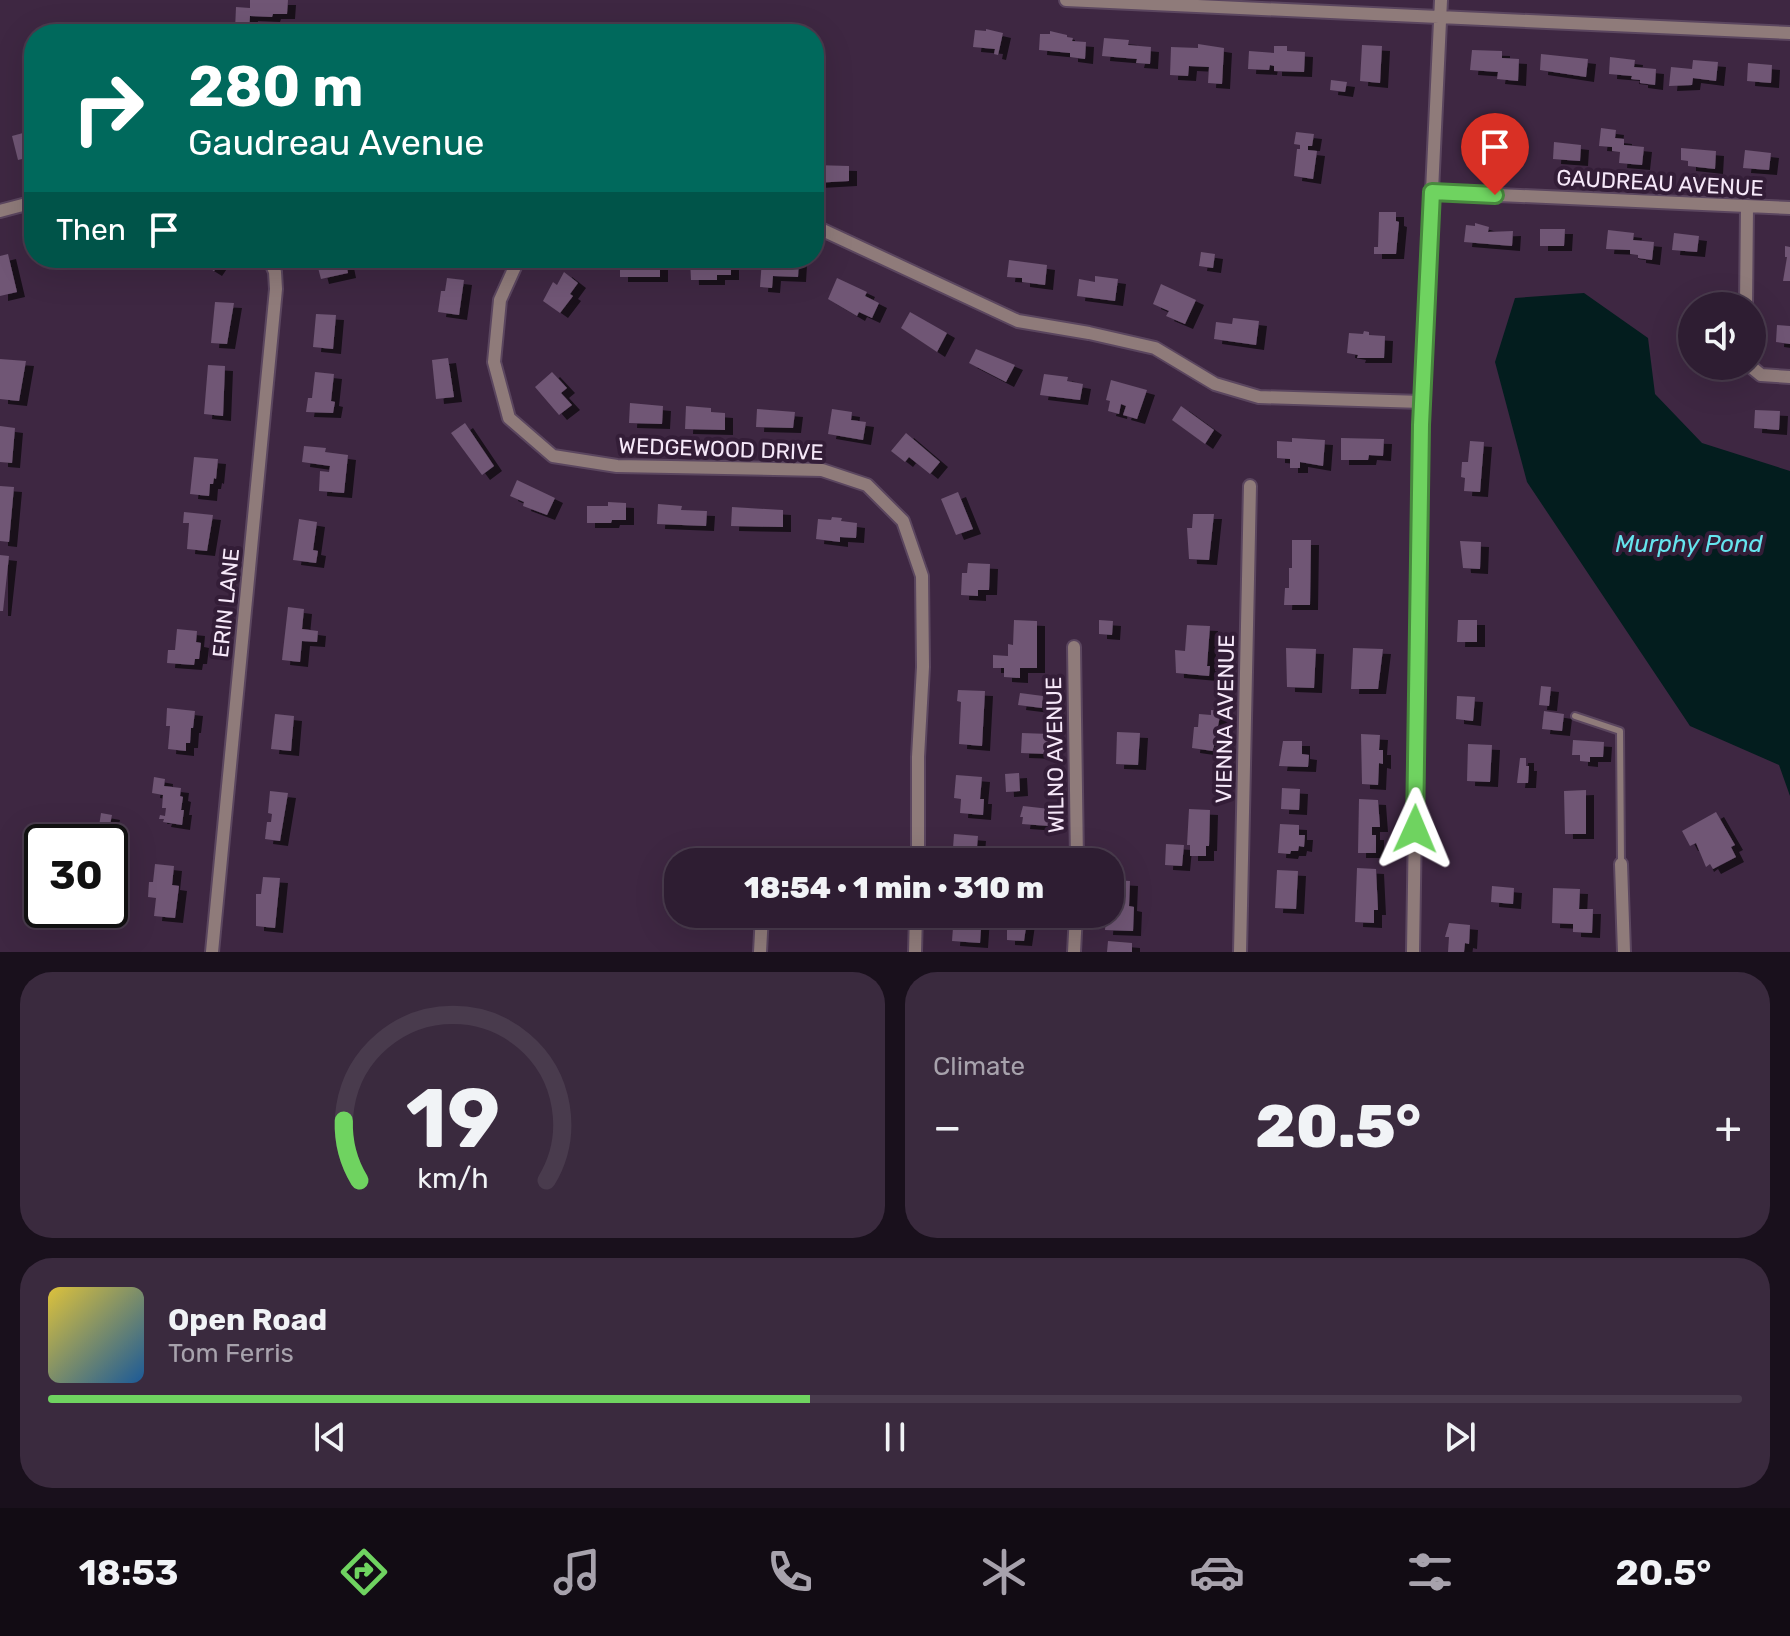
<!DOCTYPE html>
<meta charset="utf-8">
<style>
:root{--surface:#2e1d32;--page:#3a2a3e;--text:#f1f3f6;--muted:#a7a2ac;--line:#493b4d;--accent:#6fd360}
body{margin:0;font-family:Rubik,sans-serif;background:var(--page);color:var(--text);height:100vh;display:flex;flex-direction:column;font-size:30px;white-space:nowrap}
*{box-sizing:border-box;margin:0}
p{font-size:26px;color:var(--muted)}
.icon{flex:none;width:44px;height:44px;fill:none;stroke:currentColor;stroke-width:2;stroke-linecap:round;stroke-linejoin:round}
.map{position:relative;height:952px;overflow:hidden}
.sheet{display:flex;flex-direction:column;gap:20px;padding:20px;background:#19101c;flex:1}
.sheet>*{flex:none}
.guide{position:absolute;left:24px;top:24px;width:800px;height:244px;border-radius:32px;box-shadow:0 8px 32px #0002,0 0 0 2px var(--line);background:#00695c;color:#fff;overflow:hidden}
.fabs{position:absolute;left:1678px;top:292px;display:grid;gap:16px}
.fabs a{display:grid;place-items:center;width:88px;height:88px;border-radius:50%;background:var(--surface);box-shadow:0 8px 32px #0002,0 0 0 2px var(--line);font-size:40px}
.speed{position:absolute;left:24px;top:824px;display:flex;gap:16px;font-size:40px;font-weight:700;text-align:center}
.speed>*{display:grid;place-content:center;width:104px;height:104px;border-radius:50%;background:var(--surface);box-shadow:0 8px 32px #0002,0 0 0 2px var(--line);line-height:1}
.speed .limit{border:4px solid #111;border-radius:12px;background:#fff;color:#111}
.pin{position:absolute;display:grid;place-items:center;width:68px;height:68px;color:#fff;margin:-82px -34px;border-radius:50% 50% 50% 0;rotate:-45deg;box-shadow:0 0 8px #0007}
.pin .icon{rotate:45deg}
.me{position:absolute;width:88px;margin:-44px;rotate:1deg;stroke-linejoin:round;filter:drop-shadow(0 0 6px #0008)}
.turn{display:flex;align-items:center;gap:28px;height:168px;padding:0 32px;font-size:36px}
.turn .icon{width:104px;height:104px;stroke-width:2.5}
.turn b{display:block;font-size:56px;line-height:68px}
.then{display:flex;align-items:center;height:76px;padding:0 32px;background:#0003;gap:16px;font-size:30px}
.big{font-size:60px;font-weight:800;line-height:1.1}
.sheet .widget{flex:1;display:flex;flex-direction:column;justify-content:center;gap:12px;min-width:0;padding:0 28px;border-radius:32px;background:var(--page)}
.sheet .dial{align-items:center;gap:0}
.dial svg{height:208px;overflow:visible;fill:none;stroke:var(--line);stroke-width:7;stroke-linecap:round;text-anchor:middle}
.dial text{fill:var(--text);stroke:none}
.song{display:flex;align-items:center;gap:24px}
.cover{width:96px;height:96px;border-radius:12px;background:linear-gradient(135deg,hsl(50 70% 55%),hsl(210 70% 35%))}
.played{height:8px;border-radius:4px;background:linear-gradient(90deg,var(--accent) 45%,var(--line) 45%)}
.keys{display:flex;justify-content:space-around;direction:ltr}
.heat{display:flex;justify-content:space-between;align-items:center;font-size:44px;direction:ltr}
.sheet .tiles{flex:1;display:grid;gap:20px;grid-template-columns:1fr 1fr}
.widget:last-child{grid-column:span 2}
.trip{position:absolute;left:664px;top:848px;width:460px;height:80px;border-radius:32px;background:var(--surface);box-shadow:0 8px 32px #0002,0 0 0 2px var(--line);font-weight:800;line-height:80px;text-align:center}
.tab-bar{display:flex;height:128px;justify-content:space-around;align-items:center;background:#120c14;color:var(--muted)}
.tab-bar .icon{width:56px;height:56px}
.tab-bar .selected{color:var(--accent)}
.tab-bar b{font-size:36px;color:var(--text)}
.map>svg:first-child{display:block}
</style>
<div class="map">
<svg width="1790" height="952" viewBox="0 0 1790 952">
<defs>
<filter id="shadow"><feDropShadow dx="8" dy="5" stdDeviation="0" flood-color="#0009"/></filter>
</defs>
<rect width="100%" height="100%" fill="#3e2742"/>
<path fill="#031d1e" d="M1584,293L1648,338L1655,394L1702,443L1790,471V796L1779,765L1690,726L1527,482L1495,362L1515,298Z"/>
<path fill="#6f5674" filter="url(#shadow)" d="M250,0H288L287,14H273L272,17L250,16L249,30H235L236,7L250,8Z
M986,29L1003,33L998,55L994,54L995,49L973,47L975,30L986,31Z
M1050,31L1067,35V37L1073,38L1072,41L1086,42L1085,59L1070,57V53L1039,50L1040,34H1050Z
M1104,38L1129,40L1128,45L1151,47L1150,64L1136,63L1137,59L1102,56Z
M1198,44L1224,48L1222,84L1208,83L1209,67L1189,66L1188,76L1170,75L1171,47L1198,48Z
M1362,45L1382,46L1380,83L1360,81Z
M1274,46H1287V51L1305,52L1304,72L1274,71V66L1270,65L1269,70L1248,69L1249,51L1274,53Z
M1472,50L1502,51V58L1519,59L1518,81L1497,79L1498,72L1470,70Z
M1541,54L1588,59L1586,77L1540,70Z
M1610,57L1635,60L1634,67L1656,69L1655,85L1640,83V80L1631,79L1632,76L1609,74Z
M1693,60L1718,62L1716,81L1693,78L1692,85L1669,86L1671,67L1692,69Z
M1748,63L1772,65L1771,83L1747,81Z
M1331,80L1347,82L1345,92L1330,90Z
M1601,128L1616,130L1615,138L1624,139V145L1644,147L1642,165L1619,163L1620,152L1612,151V147L1599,146Z
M34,130V156L18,160L12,136Z
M1296,132L1314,134L1312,146H1308V150L1317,151L1313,179L1294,176L1297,149H1300V145L1294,144Z
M1485,136L1492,140L1491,159H1483V162H1479V157H1469V139L1485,140Z
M1554,142L1581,145L1580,161L1553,159Z
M1681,148L1716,151L1715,169L1688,166V161L1681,160Z
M1745,150L1771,153L1769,170L1743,168Z
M814,165L849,166V181L814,183Z
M1379,212H1396V221L1399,222L1396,254H1374V247H1378Z
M1475,223L1489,227L1488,232L1513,231L1512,246L1464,242L1466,225L1475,226Z
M1540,229H1565L1564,246H1540Z
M1608,230L1634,233L1633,240L1654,242L1652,260L1638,258V255L1630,254V250L1606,249Z
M1674,233L1699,236L1697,252L1672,250Z
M1785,246L1790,247V281H1783L1787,257H1785Z
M1201,252L1215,254L1213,268L1199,266Z
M8,254L17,292L0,296V256Z
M193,258H223L214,271Z
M320,258H345L348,273L321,279L317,264L321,263Z
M731,258V275H717V280H691L690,259Z
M776,258L799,260L798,277L773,276L772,288L760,287L762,259Z
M620,259L660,261V277H620Z
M1009,260L1047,265L1045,285L1022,282V278L1007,277Z
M564,272L578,283L570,294L573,296L560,313L543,301L553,282L557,285Z
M1095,276L1118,279L1115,301L1077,296L1079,279L1095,282Z
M447,278L464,280L459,315L438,312L441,291H445Z
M837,278L867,292L865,296L879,303L872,318L859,312L857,316L828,299Z
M1161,284L1196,300L1185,324L1166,316L1169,311L1153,304Z
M215,302L234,303L227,344L211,343Z
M910,312L947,333L937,352L901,328Z
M316,314L336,315L333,349L313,347Z
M1233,318L1259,321L1256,345L1214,339L1216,322L1232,324Z
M1777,325L1790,326V344L1776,342Z
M1364,331L1369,332V335L1385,336L1384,358H1357L1358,355L1347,353L1349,333L1363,334Z
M976,349L1015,365L1006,382L969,363Z
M448,358L454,397L436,399L432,360Z
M0,359L26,361L19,401L0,399Z
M208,365L225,366L223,416L204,414Z
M315,372L334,374L331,401L335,402L333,413L306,412L308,398H312Z
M552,372L567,388L561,393L572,405L559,415L535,387Z
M1044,374L1068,377L1067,381L1083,384L1080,400L1040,395Z
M1111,380L1147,390L1137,419L1123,415L1126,406L1121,404L1119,414L1108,411L1110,401L1106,400Z
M630,403L663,406L662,424L629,423Z
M686,406L711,408V412L725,413V430L685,429Z
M1181,406L1214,430L1205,444L1172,420Z
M757,409L795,412L793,428L756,427Z
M832,409L852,412L851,420L866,422L863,440L828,434Z
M1755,410L1780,411L1779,430L1754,428Z
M465,423L494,466L482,475L451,433Z
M0,426L15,428L12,463L0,462Z
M906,433L940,462L930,474L909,457L905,462L891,451Z
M1292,438L1325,440L1323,466L1300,462V468H1290V459L1277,458V441L1292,442Z
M1341,438L1384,439L1383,456L1369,455L1368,460H1341Z
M1470,441L1484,442L1480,492L1464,491L1465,478L1461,477L1462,462H1468Z
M304,446L326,448L325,452L348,455L344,493L319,491L320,471L329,472L330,466L302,462Z
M194,457L218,459L216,479L214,478L213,484H210L209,496L190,494Z
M517,480L555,498L547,515L523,506L524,502L510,496Z
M0,486L14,487L9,542L0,541Z
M958,492L973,529L956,535L941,499Z
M608,502L626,503V520H612L611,523H587V506H608Z
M658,504L682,506L681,510L707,511L706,526L657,524Z
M732,507L783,510V527L731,526Z
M184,512L213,515L207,551L187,549L189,523H183Z
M1193,514H1214L1209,560L1189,559L1187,528H1192Z
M832,517L842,518L841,521L857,523L856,538L840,537V542L816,539L818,519L831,520Z
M299,519L317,522L313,550L318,551L316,563L293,560Z
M1292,540H1311L1310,605H1284L1285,588H1289V568H1292Z
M1460,541L1481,542L1480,569L1463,568Z
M0,555L9,556L3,611H0Z
M968,563L990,564L989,590H978V596L961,595L962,573H967Z
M288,607L304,609L302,629L318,631L317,642L302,641L300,662L282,660Z
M1014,620L1037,621V668H1020V678L1004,677V668H993V655L1008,656V644L1013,645Z
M1099,620L1113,621L1112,635L1099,634Z
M1458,620H1477V642H1457Z
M1187,625L1210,626L1207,666H1210L1209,676L1176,673L1175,650L1185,651Z
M177,629L197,631L196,642L201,643L199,659H195L194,665L167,663L168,650H175Z
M1286,648L1316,649L1314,688L1287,687Z
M1353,648L1383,649L1378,689H1351Z
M1541,686L1551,687L1549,706L1539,705Z
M958,690L985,691L982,746L959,744L961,702L957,701Z
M1020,693L1043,696L1042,708L1018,705Z
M1457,696L1475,697L1473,721L1456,719Z
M167,708L195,711L193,728H191L190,743H186V751L168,749L170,726H166Z
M1211,710L1221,711L1213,751L1192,748L1194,727H1198L1199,714L1211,715Z
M1544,711L1564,714L1562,731L1542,729Z
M275,714L294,716L291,751L271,749Z
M1117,732L1140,733L1138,765L1116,764Z
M1022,733L1049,734L1048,754L1021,753Z
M1361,734L1380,735L1379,750H1383V764L1379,763L1378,785L1362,784Z
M1573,740L1604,742L1603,757H1590V762L1580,761V755H1572Z
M1283,741H1302V754L1309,755L1308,767L1279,766Z
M1468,744L1492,745L1490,782L1467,781Z
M1520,758H1526V766H1529L1528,783H1517Z
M1019,773L1020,791L1006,792L1005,774Z
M956,775L982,777L980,799H984L983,815L960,813L961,799L954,798Z
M154,777L165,779L164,786L181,788L180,796L183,797L181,810H184L182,825L163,822L164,819H159L160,815L165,816L166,808H162L163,795L152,793Z
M1282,788L1300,789L1299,810L1281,809Z
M1586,790V834H1565L1564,791Z
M270,791L288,793L280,841L265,839L267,822H271L272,814L268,813Z
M1359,799L1378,800L1380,827H1372V835H1376V853H1358Z
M1023,806L1050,809L1052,819H1049V826L1022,824L1023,817H1020Z
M1189,809L1210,810L1209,846H1206V856H1190V845H1187Z
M1716,812L1735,845L1731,847L1736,857L1713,869L1710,864L1706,867L1696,843L1690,846L1682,831Z
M101,813L112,815L108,834L98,833Z
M1280,824L1299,825V835H1305L1304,847L1299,846L1298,851H1291L1290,854L1278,853Z
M954,834L978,836L977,847L984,848L983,862H958L959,848H953Z
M1166,844L1184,845L1182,866L1165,865Z
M706,851L723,852V862H706Z
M155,864L174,866L172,885L179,886L175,918L154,916L156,898L148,897L149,882H153Z
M1357,868L1376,869L1378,910H1374V923L1355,922Z
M1277,870L1298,871L1296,909L1275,908Z
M263,877L280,878L275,928L256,926V894H261Z
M1113,880L1130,881L1129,906L1134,907L1133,931L1105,930L1106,915H1111L1110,894H1112Z
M1492,886L1514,888L1513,904L1491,902Z
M1553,888L1580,889L1579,909H1593L1592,933L1573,932V924L1552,923Z
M954,914H982L980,943L952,941Z
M1013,914H1028L1024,941L1007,940V929H1013Z
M1449,923L1470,925L1469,944L1465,943L1464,952H1448L1449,937H1445Z
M1108,941L1132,943V952H1107Z"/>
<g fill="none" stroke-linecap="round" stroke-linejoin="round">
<defs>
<path id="service" d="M1575,716L1620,731L1621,864"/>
<path id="minor" d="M1066,0L1790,33
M1432,192L1790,208
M0,211L34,202
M814,226L1018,321L1089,333L1155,348L1215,384L1259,397L1422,402
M519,258L500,300L494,362L509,418L553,456L617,466L822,470L867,485L903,521L922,576L923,667L918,757V862
M1746,306L1747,207
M1750,366L1761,375L1790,377
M1074,647L1077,862
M1621,864L1624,952
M212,952L276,289L275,272L269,258
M760,952L762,914
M915,952L916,914
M1074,952L1076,914
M1240,952L1250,486
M1413,952L1421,425L1441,0"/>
</defs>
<use href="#service" stroke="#5b465f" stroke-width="10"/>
<use href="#minor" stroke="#5b465f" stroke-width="16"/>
<use href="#service" stroke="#8f7b7a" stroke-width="6"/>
<use href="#minor" stroke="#8f7b7a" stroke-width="12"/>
</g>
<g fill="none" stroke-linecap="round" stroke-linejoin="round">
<defs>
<path id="route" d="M1415,829L1421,425L1432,192L1495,195"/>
</defs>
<use href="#route" stroke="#48893e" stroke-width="20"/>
<use href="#route" stroke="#6fd360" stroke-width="14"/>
</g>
<g text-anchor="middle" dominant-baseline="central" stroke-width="8" stroke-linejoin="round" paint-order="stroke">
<g font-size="22" fill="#f6e8f9" stroke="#331d37">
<text transform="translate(1660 183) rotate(3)">GAUDREAU AVENUE</text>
<text transform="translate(721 449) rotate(2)">WEDGEWOOD DRIVE</text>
<text transform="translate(226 603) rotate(-84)">ERIN LANE</text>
<text transform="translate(1225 719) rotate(-89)">VIENNA AVENUE</text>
<text transform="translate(1055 755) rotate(-91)">WILNO AVENUE</text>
</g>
<g font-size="24" font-style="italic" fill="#65e5ee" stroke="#331d37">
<text x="1689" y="544">Murphy Pond</text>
</g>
</g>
</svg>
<div class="fabs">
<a><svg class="icon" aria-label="sound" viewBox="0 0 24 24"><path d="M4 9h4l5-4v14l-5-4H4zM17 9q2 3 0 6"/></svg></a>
</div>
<div class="speed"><div class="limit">30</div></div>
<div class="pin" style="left:1495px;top:195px;background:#d93025"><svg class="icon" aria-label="arrive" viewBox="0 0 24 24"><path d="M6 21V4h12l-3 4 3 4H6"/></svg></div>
<svg class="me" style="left:1415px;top:829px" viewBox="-20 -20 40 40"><path d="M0-17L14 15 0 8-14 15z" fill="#6fd360" stroke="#fff" stroke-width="4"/></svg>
<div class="trip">18:54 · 1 min · 310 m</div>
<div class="guide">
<div class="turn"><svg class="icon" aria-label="right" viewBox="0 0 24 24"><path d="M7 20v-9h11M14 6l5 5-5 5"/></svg><div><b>280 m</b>Gaudreau Avenue</div></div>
<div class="then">Then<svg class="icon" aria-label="arrive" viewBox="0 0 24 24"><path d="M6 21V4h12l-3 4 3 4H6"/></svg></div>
</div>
</div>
<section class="sheet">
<div class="tiles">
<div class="widget dial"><svg viewBox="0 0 100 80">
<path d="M14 69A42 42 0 1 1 86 69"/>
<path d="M14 69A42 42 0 0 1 8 46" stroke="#6fd360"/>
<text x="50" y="56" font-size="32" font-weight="700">19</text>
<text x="50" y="72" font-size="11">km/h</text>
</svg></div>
<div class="widget"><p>Climate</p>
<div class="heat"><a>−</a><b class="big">20.5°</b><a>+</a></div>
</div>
<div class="widget">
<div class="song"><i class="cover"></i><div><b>Open Road</b><p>Tom Ferris</p></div></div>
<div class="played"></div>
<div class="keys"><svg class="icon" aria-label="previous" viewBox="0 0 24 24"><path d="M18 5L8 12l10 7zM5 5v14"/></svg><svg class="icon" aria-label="pause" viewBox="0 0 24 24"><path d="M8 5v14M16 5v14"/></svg><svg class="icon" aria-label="next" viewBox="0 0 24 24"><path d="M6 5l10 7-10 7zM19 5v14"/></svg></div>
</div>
</div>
</section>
<nav class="tab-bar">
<b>18:53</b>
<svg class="icon selected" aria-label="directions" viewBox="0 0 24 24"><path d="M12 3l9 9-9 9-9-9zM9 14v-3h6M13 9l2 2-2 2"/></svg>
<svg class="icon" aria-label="music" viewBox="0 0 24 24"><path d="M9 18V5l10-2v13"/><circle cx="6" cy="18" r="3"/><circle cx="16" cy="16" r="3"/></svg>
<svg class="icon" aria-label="phone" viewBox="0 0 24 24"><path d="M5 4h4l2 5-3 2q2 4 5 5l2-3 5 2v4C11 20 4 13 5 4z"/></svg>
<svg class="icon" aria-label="climate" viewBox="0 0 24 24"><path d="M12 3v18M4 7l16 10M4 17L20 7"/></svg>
<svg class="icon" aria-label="car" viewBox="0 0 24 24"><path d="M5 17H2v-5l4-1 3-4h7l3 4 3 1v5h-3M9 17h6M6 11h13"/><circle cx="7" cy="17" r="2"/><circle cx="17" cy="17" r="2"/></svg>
<svg class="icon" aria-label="filters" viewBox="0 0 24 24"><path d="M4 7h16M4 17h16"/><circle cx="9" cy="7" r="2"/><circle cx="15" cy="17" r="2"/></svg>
<b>20.5°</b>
</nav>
